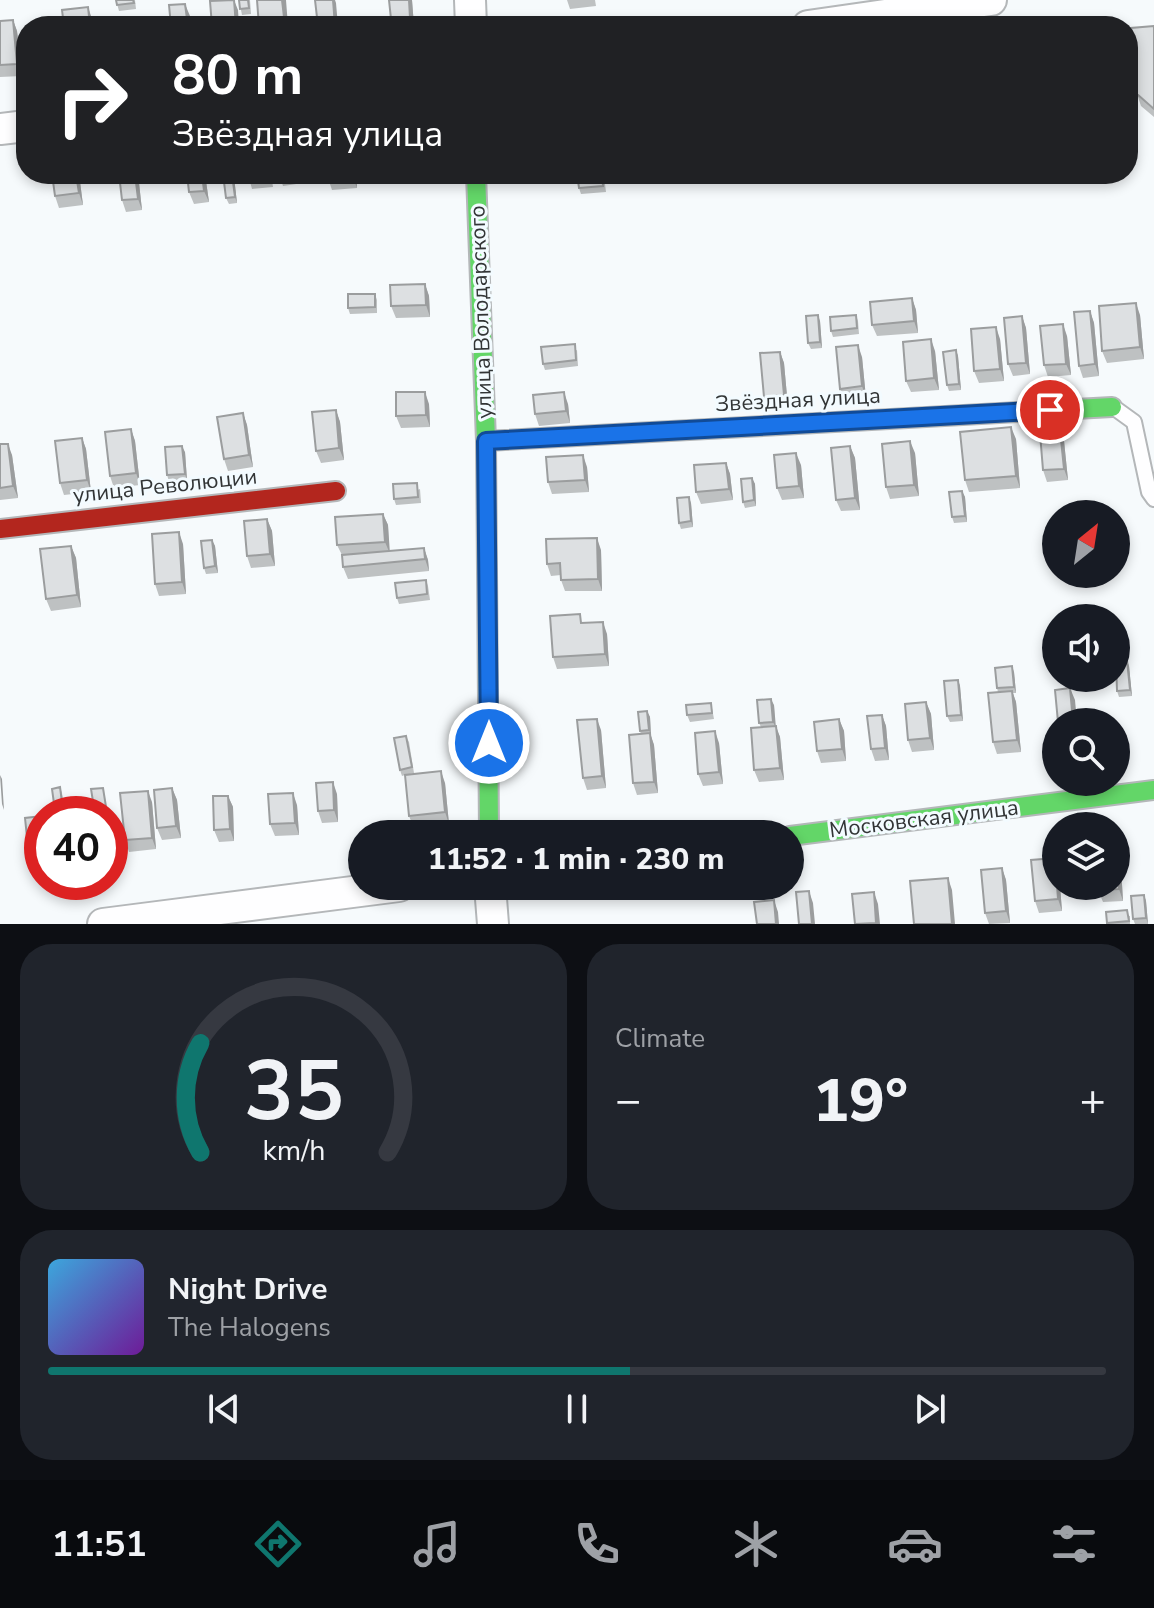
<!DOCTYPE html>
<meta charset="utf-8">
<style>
:root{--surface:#171b24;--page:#20242c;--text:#f1f3f6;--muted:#9ea1a6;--line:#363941;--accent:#0f766e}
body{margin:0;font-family:"Nunito Sans",sans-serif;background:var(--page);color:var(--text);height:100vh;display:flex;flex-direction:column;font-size:30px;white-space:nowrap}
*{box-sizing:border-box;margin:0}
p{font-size:26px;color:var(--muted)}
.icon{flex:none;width:44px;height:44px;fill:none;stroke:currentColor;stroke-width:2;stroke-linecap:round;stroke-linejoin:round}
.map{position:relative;height:924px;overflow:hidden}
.drawer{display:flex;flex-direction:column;gap:20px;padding:20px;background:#0d0f14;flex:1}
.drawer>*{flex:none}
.guide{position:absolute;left:16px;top:16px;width:1122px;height:168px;border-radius:32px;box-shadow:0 4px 12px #0003;background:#202124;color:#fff;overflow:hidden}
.needle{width:52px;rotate:30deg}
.controls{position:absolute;left:1042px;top:500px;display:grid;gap:16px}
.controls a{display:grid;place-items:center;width:88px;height:88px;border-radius:50%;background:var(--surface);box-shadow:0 4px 12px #0003;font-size:40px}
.speed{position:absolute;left:24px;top:796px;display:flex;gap:16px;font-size:40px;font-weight:700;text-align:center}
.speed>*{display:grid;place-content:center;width:104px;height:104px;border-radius:50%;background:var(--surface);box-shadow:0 4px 12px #0003;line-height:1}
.speed .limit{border:12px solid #d22;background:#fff;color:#111}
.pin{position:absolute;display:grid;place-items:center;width:68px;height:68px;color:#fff;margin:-34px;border:4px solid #fff;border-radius:50%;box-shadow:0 2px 8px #0007}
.me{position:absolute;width:88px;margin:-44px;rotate:0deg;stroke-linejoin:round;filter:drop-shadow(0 0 6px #0008)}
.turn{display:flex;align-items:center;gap:28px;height:168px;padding:0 24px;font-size:36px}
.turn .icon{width:104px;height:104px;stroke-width:2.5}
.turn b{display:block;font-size:56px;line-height:68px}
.big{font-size:60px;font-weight:800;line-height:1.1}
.drawer .widget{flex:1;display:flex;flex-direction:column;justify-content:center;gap:12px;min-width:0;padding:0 28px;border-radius:32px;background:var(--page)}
.drawer .dial{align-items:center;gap:0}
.dial svg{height:208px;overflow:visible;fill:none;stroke:var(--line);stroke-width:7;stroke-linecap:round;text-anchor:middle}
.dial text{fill:var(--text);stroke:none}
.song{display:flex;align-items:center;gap:24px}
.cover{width:96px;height:96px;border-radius:12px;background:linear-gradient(135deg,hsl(200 70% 55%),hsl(280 70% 35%))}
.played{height:8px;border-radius:4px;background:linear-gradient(90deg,var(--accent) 55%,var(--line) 55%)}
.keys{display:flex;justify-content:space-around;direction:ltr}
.heat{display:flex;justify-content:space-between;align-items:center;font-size:44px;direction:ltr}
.drawer .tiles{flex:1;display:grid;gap:20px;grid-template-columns:1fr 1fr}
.widget:last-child{grid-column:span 2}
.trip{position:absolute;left:348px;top:820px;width:456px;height:80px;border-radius:40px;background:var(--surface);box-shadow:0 4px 12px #0003;font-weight:800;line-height:80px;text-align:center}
.tab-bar{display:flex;height:128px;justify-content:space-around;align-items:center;background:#090b0e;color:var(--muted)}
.tab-bar .icon{width:56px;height:56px}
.tab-bar .active{color:var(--accent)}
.tab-bar b{font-size:36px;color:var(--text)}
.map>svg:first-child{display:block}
</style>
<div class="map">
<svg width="1154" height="924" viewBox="0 0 1154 924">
<rect width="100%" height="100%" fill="#f6fafc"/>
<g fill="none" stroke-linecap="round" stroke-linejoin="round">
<defs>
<path id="lane" d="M1116,409L1134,422L1149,492L1154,499"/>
<path id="street" d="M470,0L471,26
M808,26L991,0
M0,129L26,126
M490,886L493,924
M103,924L399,886"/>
<path id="fast" d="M476,174L486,441L489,834
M486,441L1112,407
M790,836L1154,790"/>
<path id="jam" d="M0,529L336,491"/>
</defs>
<use href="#lane" stroke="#b4b7b9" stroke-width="18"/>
<use href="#street" stroke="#b4b7b9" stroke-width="34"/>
<use href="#fast" stroke="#b4b7b9" stroke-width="22"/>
<use href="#jam" stroke="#b4b7b9" stroke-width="22"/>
<use href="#lane" stroke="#fefeff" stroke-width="14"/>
<use href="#street" stroke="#fefeff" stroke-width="30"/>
<use href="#fast" stroke="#63d668" stroke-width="18"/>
<use href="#jam" stroke="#b3261e" stroke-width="18"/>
</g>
<path fill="#bec1c2" d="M116,0H135L136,9L119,11Z
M239,0H250L251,14L242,15Z
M389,0H412L414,26H393L391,19Z
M567,0H595L596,6L570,9Z
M13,20L17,31L22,76L0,77V21Z
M1154,26V117L1141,106L1137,94Z
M52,174H79L83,205L59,208L55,196Z
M119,174H138L142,210L126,212L122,200Z
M187,174H205L209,202L194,204L189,192Z
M248,174H271L273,187L252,189Z
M279,174H302L303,183L283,186Z
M356,174L357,188L332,190L328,178Z
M393,174H421L394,177Z
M604,176L606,192L581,194L579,188Z
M234,177L237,203L229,204L226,198Z
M425,284L429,296L430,317L396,318L391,306Z
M375,294L377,300V313L350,314L348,308Z
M912,298L916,310L918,333L877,336L872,325Z
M1090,311L1094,323L1099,376L1083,378L1079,366Z
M856,315L858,321L859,334L833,337L831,331Z
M1140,315L1144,359L1107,363L1102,351Z
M1022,316L1026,328L1030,374L1013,376L1008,364Z
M820,321L822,348L811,349L808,343Z
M1067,336L1071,375L1048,377L1044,365Z
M1000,339L1004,381L979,383L974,371Z
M577,350L578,366L545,370L543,364Z
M956,350L958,356L961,390L949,391L947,385Z
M935,351L939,390L911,392L906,381Z
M780,352L784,363L788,407L769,408L764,397Z
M862,357L866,398L844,400L840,389Z
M429,404L430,427L401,428L396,416Z
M568,404L570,423L539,426L535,414Z
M336,410L340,422L344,460L321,463L316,451Z
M243,413L247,425L253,467L228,471L224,459Z
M131,429L135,441L140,485L114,488L110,476Z
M1063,431L1068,480L1047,482L1043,470Z
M82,438L86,449L91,492L64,495L60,483Z
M1016,439L1020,488L969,492L965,480Z
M0,444L12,455L18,498L0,500Z
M850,446L855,458L860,510L841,511L836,500Z
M185,452L187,480L169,481L167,475Z
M915,453L919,496L890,499L886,487Z
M726,463L730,474L733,500L701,504L696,492Z
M801,465L804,498L782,500L777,488Z
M587,467L589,492L552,494L548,482Z
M752,478L755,484L756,506L745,508L743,502Z
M420,489L421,503L396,505L394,499Z
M962,491L965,497L967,522L954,523L952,517Z
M691,503L693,527L681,529L679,523Z
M383,514L388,525L389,551L424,548L428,560L429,571L348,579L343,567V557L337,545Z
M267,519L272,531L275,566L251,568L247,556Z
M212,540L215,546L218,573L206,574L204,568Z
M183,544L186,594L159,596L155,584Z
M71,546L76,558L81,607L51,611L46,599Z
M601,550L602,591H565L561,580V575L551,576L547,564Z
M426,580L428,586L430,600L399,604L397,598Z
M584,623L607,634L609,666L557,669L553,657Z
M1129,666L1132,696L1119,697L1117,691Z
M1014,672L1016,693H1013L1016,702L1021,752L997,754L993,742L998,692L997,688Z
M958,680L960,686L963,721L950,722L947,716Z
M926,702L931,714L934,750L912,752L908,740Z
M711,703L714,719L690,722L687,715Z
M774,705L775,726L780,737L784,780L759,782L754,770L761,727L759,723Z
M647,711L650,717L651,736L654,745L658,793L637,795L633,783L641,734L640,731Z
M882,715L886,726L889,760L875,761L871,749Z
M839,719L844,731L846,761L821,763L817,751Z
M601,730L606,788L587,790L583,778Z
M406,736L409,742L414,773L405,775L445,783L449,824L414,828L409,816L405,775L402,776L400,770Z
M719,743L723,784L703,786L698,774Z
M60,787L62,793L65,814H56L55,811Z
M172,788L177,800L181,838L162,840L157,828Z
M337,794L338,822L322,823L318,811Z
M228,796L233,807L234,841L219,842L214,830Z
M152,802L156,849L129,852L125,840Z
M297,805L299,835L275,836L270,824Z
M42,816V867H33L29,856Z
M110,833L115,862L110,863Z
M1002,868L1006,880L1010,923L989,924L985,913Z
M1121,868L1123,901L1103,902L1098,890Z
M1056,886H1060L1062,911L1039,913L1035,901Z
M1144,895L1146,901L1148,924H1135L1133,919Z
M1106,912L1130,916V924H1107Z"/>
<path fill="#9b9d9e" d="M234,0L238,10L239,26H236Z
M282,0H286L288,26H285Z
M333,0H335L336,3L338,26H335Z
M409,0H412L414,26L410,18Z
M185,4L190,16L191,26H188Z
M88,7L92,19L93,26H90Z
M13,20L17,31L22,76L17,64Z
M76,174H79L83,205L79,193Z
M135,174H138L142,210L138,199Z
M202,174H205L209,202L204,191Z
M232,174L234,177L237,203L235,197Z
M353,174H356L357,188L353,177Z
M425,284L429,296L430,317L426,305Z
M912,298L916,310L918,333L914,321Z
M1136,303L1140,315L1144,359L1140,347Z
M1090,311L1094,323L1099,376L1095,364Z
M818,315L820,321L822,348L820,342Z
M1022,316L1026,328L1030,374L1026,363Z
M1063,324L1067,336L1071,375L1066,364Z
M996,327L1000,339L1004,381L1000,369Z
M931,339L935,351L939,390L934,378Z
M858,345L862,357L866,398L862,386Z
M956,350L958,356L961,390L959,384Z
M780,352L784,363L788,407L784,395Z
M425,392L429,404L430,427L426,415Z
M564,392L568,404L570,423L566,411Z
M336,410L340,422L344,460L339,448Z
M243,413L247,425L253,467L249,455Z
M1059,420L1063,431L1068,480L1064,469Z
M1011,427L1016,439L1020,488L1016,476Z
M131,429L135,441L140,485L136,473Z
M82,438L86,449L91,492L87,480Z
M910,441L915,453L919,496L914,485Z
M8,444L12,455L18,498L13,486Z
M182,446L185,452L187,480L185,474Z
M850,446L855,458L860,510L855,498Z
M796,453L801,465L804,498L799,486Z
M583,455L587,467L589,492L585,480Z
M726,463L730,474L733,500L729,489Z
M752,478L755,484L756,506L754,500Z
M962,491L965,497L967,522L965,516Z
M689,497L691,503L693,527L691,521Z
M383,514L388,525L390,554L385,542Z
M267,519L272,531L275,566L270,554Z
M179,532L183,544L186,594L182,582Z
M597,538L601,550L602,591L598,579Z
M212,540L215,546L218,573L215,566Z
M71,546L76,558L81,607L77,595Z
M424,548L428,560L429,571L425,559Z
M603,622L607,634L609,666L605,654Z
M1127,660L1129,666L1132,696L1130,690Z
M1012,666L1014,672L1016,693L1014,687Z
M958,680L960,686L963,721L961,715Z
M1070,688L1075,700L1077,722H1073Z
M1012,691L1016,702L1021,752L1017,740Z
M771,699L774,705L776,728L773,722Z
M926,702L931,714L934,750L930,738Z
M647,711L650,717L651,736L649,730Z
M882,715L886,726L889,760L885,748Z
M597,719L601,730L606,788L602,776Z
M839,719L844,731L846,761L842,749Z
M776,726L780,737L784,780L780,768Z
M715,731L719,743L723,784L719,772Z
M650,733L654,745L658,793L654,782Z
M441,771L445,783L449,824L445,812Z
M0,775L2,779L4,810L2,804Z
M333,782L337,794L338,822L334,810Z
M172,788L177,800L181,838L176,826Z
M148,791L152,802L156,849L152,838Z
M293,793L297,805L299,835L295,823Z
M228,796L233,807L234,841L230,829Z
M110,833L115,862L110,849Z
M1116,856L1121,868L1123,901L1119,889Z
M1002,868L1006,880L1010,923L1006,911Z
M948,878L952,890L955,924H952Z
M1057,886H1060L1062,911L1058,899Z
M809,891L813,903L815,924H812Z
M874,892L878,904L880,924H877L876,923Z
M1144,895L1146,901L1148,924L1146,918Z
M774,900L778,912L779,924H776Z"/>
<path fill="#dde0e2" stroke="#9b9d9e" stroke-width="2" d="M116,0H133L134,3L117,5Z
M234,0L236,26H212L210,1Z
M239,0H248L249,8L240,9Z
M257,0H282L285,26H259Z
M315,0H333L335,26H318Z
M389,0H409L410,18L391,19Z
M185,4L188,26H171L169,5Z
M88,7L90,26H64L62,10Z
M13,20L17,64L0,65V21Z
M153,21V26H137V22Z
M1154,26V109L1137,94L1131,28Z
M52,174H76L79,193L55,196Z
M119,174H135L138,199L122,200Z
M187,174H202L204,191L189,192Z
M223,174H232L235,197L226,198Z
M248,174H268V175L248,178Z
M327,174H353V177L328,178Z
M577,174H602L603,186L579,188Z
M425,284L426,305L391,306L390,285Z
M348,294H375V307L348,308Z
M912,298L914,321L872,325L870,302Z
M1136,303L1140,347L1102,351L1099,306Z
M1090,311L1095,364L1079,366L1074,312Z
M818,315L820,342L808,343L806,316Z
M856,315L857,328L831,331L830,317Z
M1022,316L1026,363L1008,364L1004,318Z
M1063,324L1066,364L1044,365L1040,326Z
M996,327L1000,369L974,371L971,329Z
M931,339L934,378L906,381L903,342Z
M575,344L576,360L543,364L541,347Z
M858,345L862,386L840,389L836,347Z
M956,350L959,384L947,385L943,352Z
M780,352L784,395L764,397L760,353Z
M396,392H425L426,415L396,416Z
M564,392L566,411L535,414L533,395Z
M336,410L339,448L316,451L312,412Z
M243,413L249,455L224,459L217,417Z
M1059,420L1064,469L1043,470L1039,421Z
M1011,427L1016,476L965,480L960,432Z
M131,429L136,473L110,476L105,432Z
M82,438L87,480L60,483L55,441Z
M910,441L914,485L886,487L882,444Z
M0,444H8L13,486L0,488Z
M182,446L185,474L167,475L165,447Z
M850,446L855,498L836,500L831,448Z
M796,453L799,486L777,488L774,455Z
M583,455L585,480L548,482L546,457Z
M726,463L729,489L696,492L694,465Z
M752,478L754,500L743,502L741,479Z
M417,483L418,497L394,499L393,484Z
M962,491L965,516L952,517L949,492Z
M689,497L691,521L679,523L677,498Z
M383,514L385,542L337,545L335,517Z
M267,519L270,554L247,556L244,521Z
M179,532L182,582L155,584L152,534Z
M597,538L598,579L561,580L560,563L547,564L546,539Z
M212,540L215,566L204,568L201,541Z
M71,546L77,595L46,599L40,549Z
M424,548L425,559L343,567L342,555Z
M426,580L427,594L397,598L395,583Z
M580,614L581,623L603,622L605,654L553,657L550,616Z
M1127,660L1130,690L1117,691L1116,661Z
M1012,666L1014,687L997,688L995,668Z
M958,680L961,715L947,716L944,681Z
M1070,688L1073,722H1058L1055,690Z
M1012,691L1017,740L993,742L988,693Z
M771,699L773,722L759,723L757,700Z
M926,702L930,738L908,740L905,704Z
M711,703L712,713L687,715L686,705Z
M647,711L649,730L640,731L638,712Z
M882,715L885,748L871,749L867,716Z
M597,719L602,776L583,778L577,720Z
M839,719L842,749L817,751L814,722Z
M776,726L780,768L754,770L751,728Z
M715,731L719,772L698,774L695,733Z
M650,733L654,782L633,783L629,735Z
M406,736L412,767L400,770L394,738Z
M441,771L445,812L409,816L405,775Z
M333,782L334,810L318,811L316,783Z
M60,787L63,810L55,811L52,789Z
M103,788L107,813L95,814L91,789Z
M172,788L176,826L157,828L154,790Z
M148,791L152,838L125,840L120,793Z
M293,793L295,823L270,824L268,794Z
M213,796H228L230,829L214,830Z
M42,816V854L29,856L25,818Z
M1116,856L1119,889L1098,890V886H1116Z
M1055,858L1058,899L1035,901L1031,860Z
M1002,868L1006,911L985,913L981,870Z
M948,878L952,924H914L910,881Z
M809,891L812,924H799L796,892Z
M874,892L876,923L855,924L852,894Z
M1144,895L1146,918L1133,919L1131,896Z
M774,900L776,924H757L754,902Z
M1127,910L1129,921L1107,923L1106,912Z"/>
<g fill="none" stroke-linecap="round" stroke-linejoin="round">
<defs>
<path id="route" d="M489,743L486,441L1050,410"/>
</defs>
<use href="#route" stroke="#114b97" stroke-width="20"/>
<use href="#route" stroke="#1a73e8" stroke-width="14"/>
</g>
<g text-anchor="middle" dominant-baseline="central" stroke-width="6" stroke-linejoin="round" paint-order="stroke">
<g font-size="22" fill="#323536" stroke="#f3fbff">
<text transform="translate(481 312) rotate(-92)">улица Володарского</text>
<text transform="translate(798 400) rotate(-3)">Звёздная улица</text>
<text transform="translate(165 486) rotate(-6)">улица Революции</text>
<text transform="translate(924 819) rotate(-7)">Московская улица</text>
</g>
</g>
</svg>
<div class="controls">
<a><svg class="needle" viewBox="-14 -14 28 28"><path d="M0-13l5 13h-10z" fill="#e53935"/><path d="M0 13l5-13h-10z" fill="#9ea1a6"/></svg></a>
<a><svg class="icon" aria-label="sound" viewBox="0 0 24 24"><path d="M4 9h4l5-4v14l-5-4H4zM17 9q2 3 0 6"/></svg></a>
<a><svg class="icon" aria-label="search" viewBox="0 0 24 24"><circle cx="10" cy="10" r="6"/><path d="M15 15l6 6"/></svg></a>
<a><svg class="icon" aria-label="layers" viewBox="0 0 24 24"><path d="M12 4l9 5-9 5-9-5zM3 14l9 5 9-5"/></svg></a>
</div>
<div class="speed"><div class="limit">40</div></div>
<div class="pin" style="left:1050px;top:410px;background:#d93025"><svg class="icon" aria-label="arrive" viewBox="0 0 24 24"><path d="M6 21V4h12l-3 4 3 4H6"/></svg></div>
<svg class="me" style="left:489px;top:743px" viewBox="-20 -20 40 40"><circle r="17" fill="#1a73e8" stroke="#fff" stroke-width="3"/><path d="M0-11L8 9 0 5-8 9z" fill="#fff"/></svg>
<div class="trip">11:52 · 1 min · 230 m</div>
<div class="guide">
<div class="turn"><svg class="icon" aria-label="right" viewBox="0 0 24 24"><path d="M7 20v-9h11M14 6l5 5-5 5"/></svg><div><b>80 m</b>Звёздная улица</div></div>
</div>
</div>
<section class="drawer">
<div class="tiles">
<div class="widget dial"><svg viewBox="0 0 100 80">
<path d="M14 69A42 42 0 1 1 86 69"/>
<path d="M14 69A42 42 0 0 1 14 27" stroke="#0f766e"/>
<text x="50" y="56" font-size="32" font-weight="700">35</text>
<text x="50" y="72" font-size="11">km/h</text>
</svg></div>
<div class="widget"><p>Climate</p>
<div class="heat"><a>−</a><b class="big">19°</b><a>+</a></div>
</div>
<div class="widget">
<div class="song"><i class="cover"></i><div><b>Night Drive</b><p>The Halogens</p></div></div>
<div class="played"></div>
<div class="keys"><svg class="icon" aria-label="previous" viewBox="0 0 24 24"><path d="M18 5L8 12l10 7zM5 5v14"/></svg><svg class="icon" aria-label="pause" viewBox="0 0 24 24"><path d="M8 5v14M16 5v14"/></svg><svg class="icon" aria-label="next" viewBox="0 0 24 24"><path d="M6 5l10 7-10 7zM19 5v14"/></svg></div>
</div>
</div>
</section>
<nav class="tab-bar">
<b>11:51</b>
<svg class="icon active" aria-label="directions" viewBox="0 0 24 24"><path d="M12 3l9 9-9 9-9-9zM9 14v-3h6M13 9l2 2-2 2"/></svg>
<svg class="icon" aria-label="music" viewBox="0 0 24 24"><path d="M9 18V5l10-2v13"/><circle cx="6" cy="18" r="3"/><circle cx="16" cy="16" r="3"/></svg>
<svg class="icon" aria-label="phone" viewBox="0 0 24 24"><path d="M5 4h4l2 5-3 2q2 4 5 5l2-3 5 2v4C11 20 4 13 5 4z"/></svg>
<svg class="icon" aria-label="climate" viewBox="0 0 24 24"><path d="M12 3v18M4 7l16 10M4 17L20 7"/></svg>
<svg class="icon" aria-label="car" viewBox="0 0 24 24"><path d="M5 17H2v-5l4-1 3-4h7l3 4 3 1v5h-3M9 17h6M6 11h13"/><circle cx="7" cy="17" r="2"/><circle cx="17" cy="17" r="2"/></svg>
<svg class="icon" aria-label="filters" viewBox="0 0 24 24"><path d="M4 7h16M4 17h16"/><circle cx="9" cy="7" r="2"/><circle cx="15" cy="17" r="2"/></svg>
</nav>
